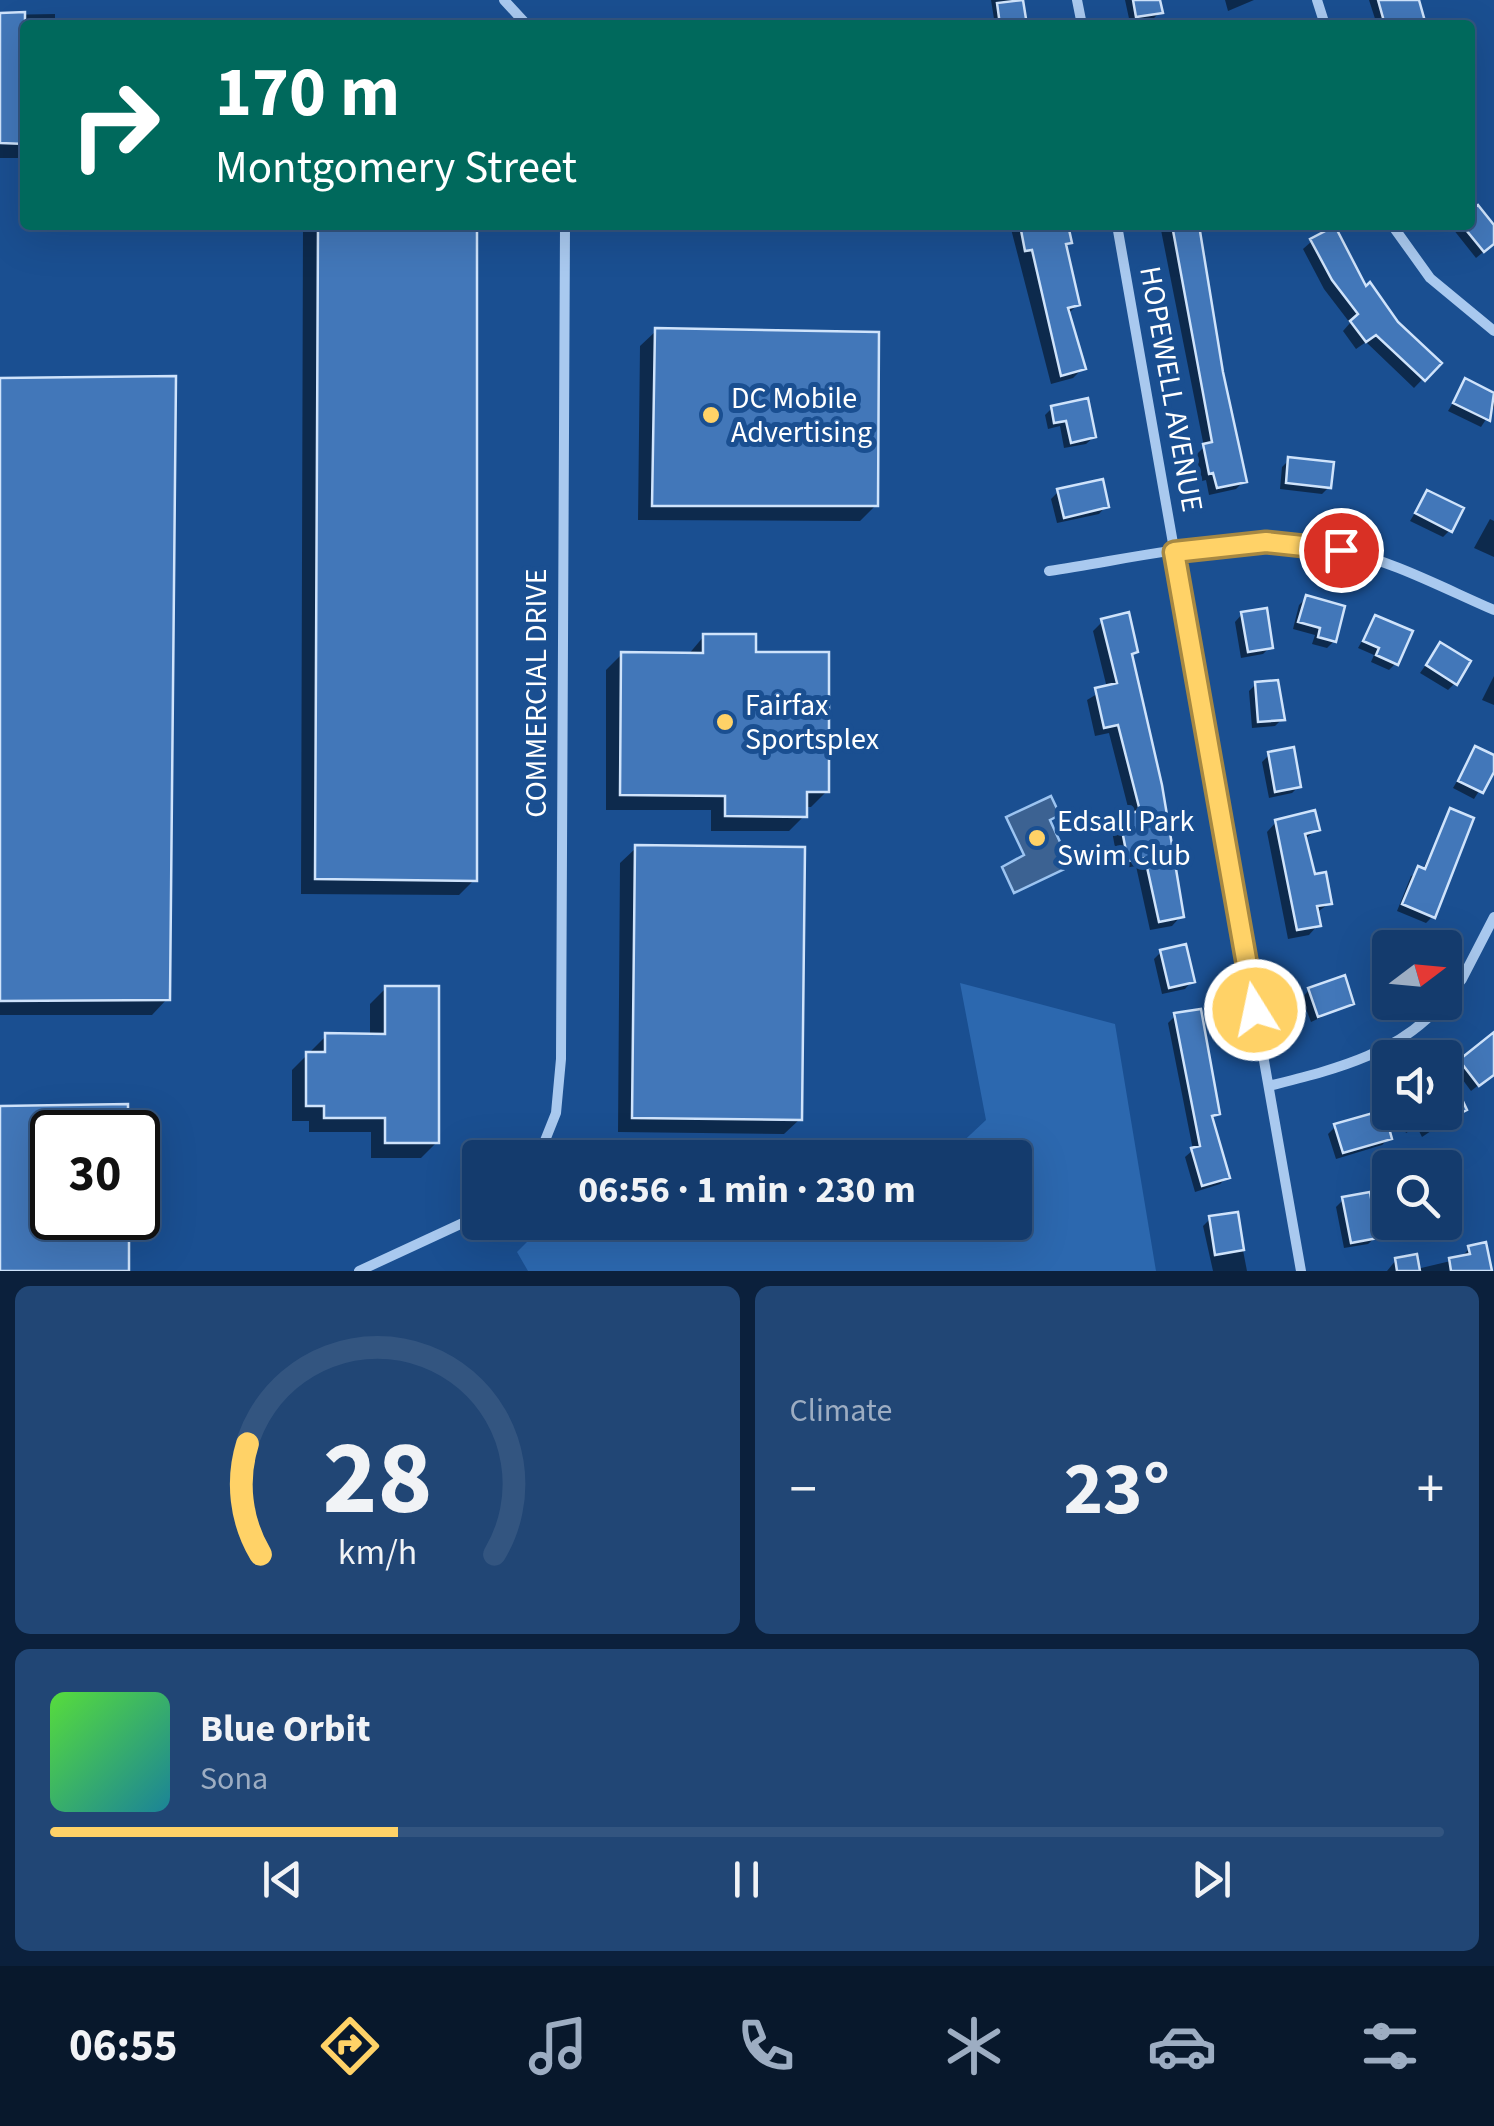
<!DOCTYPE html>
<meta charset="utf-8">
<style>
:root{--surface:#143b6d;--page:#214675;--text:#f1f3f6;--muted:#9dadc2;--line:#335580;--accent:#ffd267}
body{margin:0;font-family:"Source Sans 3",sans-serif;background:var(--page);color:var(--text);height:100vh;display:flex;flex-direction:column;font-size:38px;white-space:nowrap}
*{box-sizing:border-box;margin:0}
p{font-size:32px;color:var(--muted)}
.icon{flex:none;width:55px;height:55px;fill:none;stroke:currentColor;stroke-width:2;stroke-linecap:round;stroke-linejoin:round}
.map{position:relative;height:1271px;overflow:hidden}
.sheet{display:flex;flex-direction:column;gap:15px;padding:15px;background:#0b203c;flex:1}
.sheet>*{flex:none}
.hud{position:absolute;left:20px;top:20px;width:1455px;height:210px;border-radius:10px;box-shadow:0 10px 40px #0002,0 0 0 2px var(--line);background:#00695c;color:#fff;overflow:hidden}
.needle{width:65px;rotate:74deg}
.buttons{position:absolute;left:1372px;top:930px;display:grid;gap:20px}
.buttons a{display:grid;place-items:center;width:90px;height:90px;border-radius:10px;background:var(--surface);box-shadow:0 10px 40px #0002,0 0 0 2px var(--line);font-size:50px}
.speed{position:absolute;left:30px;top:1110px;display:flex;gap:20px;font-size:50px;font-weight:700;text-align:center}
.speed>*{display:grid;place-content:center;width:130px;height:130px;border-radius:50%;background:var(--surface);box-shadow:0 10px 40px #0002,0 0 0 2px var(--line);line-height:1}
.speed .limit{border:5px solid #111;border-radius:15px;background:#fff;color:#111}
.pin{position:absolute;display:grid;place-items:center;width:85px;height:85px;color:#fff;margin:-42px;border:5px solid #fff;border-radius:50%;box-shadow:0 2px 10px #0007}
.me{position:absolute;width:110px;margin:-55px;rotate:350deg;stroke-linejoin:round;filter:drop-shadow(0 0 8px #0008)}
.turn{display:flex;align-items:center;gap:35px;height:210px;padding:0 30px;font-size:45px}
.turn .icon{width:130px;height:130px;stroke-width:2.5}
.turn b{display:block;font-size:70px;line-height:85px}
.big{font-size:75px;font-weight:700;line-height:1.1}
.sheet .card{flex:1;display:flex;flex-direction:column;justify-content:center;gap:15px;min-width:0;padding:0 35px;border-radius:15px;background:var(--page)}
.sheet .dial{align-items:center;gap:0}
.dial svg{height:260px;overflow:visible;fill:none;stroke:var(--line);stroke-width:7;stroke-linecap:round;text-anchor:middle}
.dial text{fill:var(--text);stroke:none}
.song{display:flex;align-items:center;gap:30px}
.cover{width:120px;height:120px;border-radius:15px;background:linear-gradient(135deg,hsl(110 70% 55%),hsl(190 70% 35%))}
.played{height:10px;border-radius:5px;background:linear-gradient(90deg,var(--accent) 25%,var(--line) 25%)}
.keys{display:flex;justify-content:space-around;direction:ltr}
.heat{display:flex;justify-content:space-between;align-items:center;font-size:55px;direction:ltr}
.sheet .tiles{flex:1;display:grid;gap:15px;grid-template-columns:1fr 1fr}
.card:last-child{grid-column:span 2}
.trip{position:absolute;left:462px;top:1140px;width:570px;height:100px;border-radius:10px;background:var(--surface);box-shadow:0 10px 40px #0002,0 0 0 2px var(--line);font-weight:700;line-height:100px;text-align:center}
.tabs{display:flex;height:160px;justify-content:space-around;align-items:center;background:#08182c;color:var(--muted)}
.tabs .icon{width:70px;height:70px}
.tabs .selected{color:var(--accent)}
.tabs b{font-size:45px;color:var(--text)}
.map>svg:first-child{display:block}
</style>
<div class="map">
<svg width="1494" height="1271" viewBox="0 0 1494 1271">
<rect width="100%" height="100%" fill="#1a4f91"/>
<path fill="#2c68af" d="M960,983L1115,1024L1156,1271H528L517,1252L546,1223L1015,1222V1158L843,1157L955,1149L986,1120Z"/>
<path fill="#3c6292" stroke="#9cc4f1" stroke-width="2.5" d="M1051,796L1060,815L1050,820L1071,866L1014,893L1002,867L1024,855L1006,817Z"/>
<path fill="#0007" d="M991,0H1020L1025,25H995Z
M1125,0H1157L1160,12L1153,19L1130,23Z
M1225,0H1254L1228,11Z
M1369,0H1401L1423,25H1377Z
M55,14V25H25V158H0V15Z
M1470,215L1494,223V243L1476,258L1453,229L1470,225Z
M303,225H474V880L459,895L301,894Z
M636,225H860L856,229Z
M1010,225H1065L1069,242L1064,247L1077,305L1068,314L1083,368L1073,378L1051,384Z
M1160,225H1196L1244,481L1236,489L1209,495L1206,480L1202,481L1196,455L1204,447Z
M1312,241L1438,363L1414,388L1366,342L1356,349L1343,331L1350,323L1324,289L1303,249Z
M656,331L876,505L860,521L638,520L640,346Z
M0,381L167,999L152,1015H0Z
M1466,381L1494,395V407L1481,427L1448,411Z
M1052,408L1094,437L1086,444L1064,448L1060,426L1048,429L1045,415Z
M1289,460L1329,487L1322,494L1280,489L1282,467Z
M1058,492L1106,506L1099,514L1057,523L1051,499Z
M1427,493L1450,530L1443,537L1410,521Z
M1490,519L1494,521V557L1474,548Z
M1306,598L1334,641L1327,648L1312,644L1315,635L1293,629L1299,605Z
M1242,614L1270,647L1263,654L1241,658L1235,622Z
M1375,618L1396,663L1389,670L1371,662L1374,655L1358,648Z
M1103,621L1136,652L1130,657L1181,916L1172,926L1150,930L1136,866L1119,869L1111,826L1130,815L1109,733L1095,736L1087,700L1107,688L1093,631Z
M704,636L753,654L827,791L811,807H804V816L789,831H711V810H606V670L622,654L688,655Z
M1440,645L1455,683L1448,690L1420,673Z
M1494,676V705L1482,700Z
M1256,684L1282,719L1275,726L1252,728L1249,691Z
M1476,749L1494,758V767L1474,799L1453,788Z
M1269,755L1299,786L1292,793L1269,798L1262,762Z
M1450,811L1433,916L1426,923L1397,911L1411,876L1422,871Z
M1276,822L1317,829L1304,840L1313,877L1330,903L1316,913L1318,925L1309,935L1288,939L1267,832Z
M636,848L800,1119L784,1134L618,1132L620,863Z
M1161,952L1192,981L1185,989L1162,994L1154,959Z
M386,988L437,1142L421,1158H371V1132H309V1121H292V1070L326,1036H370V1004Z
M1309,990L1352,1003L1311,1022L1302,998Z
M1175,1016L1218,1113L1211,1120L1227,1177L1220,1184L1195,1192L1185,1157L1193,1150L1168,1023Z
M1494,1046V1073L1471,1091L1454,1068Z
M1445,1097L1449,1104L1464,1109L1422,1137L1417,1127L1406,1133L1395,1112H1445Z
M125,1106L126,1132H52V1218H126L127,1271H0V1109Z
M1373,1124L1389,1138L1382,1145L1336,1159L1328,1134L1335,1127Z
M1344,1199L1376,1237L1368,1244L1344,1248L1336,1207Z
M1236,1214L1247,1271H1213L1203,1226L1210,1219Z
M1470,1248L1490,1271H1387L1396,1260L1417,1269L1459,1259Z"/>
<path fill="#4277b9" stroke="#cfe3fb" stroke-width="2.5" d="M1023,0L1027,25H1000L997,3Z
M1133,0H1160L1163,13L1136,17Z
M1378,0H1419L1426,25H1385Z
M25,12V144L0,143V13Z
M1478,205L1494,225V244L1484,252L1462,225H1470V211Z
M318,225H477V881L315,879Z
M1020,225H1068L1072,243L1066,244L1080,305L1068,308L1086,369L1061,376L1032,250L1025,251Z
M1172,225H1199L1223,372L1247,482L1217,488L1213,473L1209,474L1203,444L1212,442Z
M1335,226L1366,286L1370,282L1398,322L1442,363L1425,381L1376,335L1366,342L1350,321L1358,314L1332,280L1310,239Z
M655,328L879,332L878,506H652Z
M176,376L170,1000L0,1001V378Z
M1465,378L1494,393L1490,421L1453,403Z
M1088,398L1096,437L1071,443L1066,421L1054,423L1051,406Z
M1288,457L1334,462L1331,488L1286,483Z
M1103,479L1109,507L1064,518L1057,489Z
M1427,490L1464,508L1452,532L1415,513Z
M1306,595L1345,606L1336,642L1318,637L1320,628L1298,622Z
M1267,608L1273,648L1248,652L1241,612Z
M1129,612L1138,652L1132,654L1162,785L1184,917L1159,922L1145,858L1128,861L1119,815L1140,811L1118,725L1104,728L1095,688L1117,683L1101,619Z
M1375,615L1413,631L1398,665L1376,655L1379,648L1363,641Z
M703,634H756V652H829V792H807V817L725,816V796L620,795L621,652L703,653Z
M1440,642L1471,661L1457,685L1426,665Z
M1278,680L1285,720L1258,722L1255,682Z
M1475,746L1494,755V772L1483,793L1458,781Z
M1294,747L1301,787L1275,792L1268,752Z
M1450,808L1474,818L1435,918L1402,904L1418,866L1425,869Z
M1315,810L1320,830L1305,834L1315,874L1326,872L1332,904L1317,906L1321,926L1297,930L1275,820Z
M635,845L805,847L802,1120L632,1118Z
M1186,944L1195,982L1169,988L1160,950Z
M1345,975L1354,1004L1318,1017L1308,988Z
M385,986H439V1143H385V1118H324V1106H306V1052H325V1033L385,1034Z
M1201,1009L1220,1114L1212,1116L1230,1178L1202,1186L1191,1148L1200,1146L1174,1013Z
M1494,1032V1075L1479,1086L1459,1060Z
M1460,1095L1467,1110L1445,1121V1103Z
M128,1104V1132H52V1218H129V1271H0V1106Z
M1373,1113L1375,1120L1386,1117L1392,1139L1343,1153L1334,1124Z
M1370,1192L1378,1238L1351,1243L1342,1197Z
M1238,1212L1244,1250L1215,1255L1209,1216Z
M1486,1242L1492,1271H1451L1449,1258L1470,1254L1468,1246Z
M1417,1254L1420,1271H1397L1395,1258Z"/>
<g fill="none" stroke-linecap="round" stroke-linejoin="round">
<path stroke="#a9c9ef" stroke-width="10" d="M504,0L527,25
M1077,0L1082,25
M1317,0L1325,25
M1117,225L1301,1271
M1392,225L1430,278L1494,331
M1049,571C1143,557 1242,530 1337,549C1391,560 1443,588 1494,610
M1445,1000L1462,979L1494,917
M1269,1086C1332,1070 1399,1055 1443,1002
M538,1158L556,1113L561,1059L565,225
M359,1271L480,1215"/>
</g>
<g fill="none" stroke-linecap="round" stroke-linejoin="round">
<defs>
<path id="route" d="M1255,1010L1174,552L1266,542L1341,550"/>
</defs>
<use href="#route" stroke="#a68843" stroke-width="25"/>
<use href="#route" stroke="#ffd267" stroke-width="18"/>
</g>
<g fill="#ffd267" stroke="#1a4f91" stroke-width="4">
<circle cx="711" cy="415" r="10"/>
<circle cx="725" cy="722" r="10"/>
<circle cx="1037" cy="838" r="10"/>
</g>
<g text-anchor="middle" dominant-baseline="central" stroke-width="10" stroke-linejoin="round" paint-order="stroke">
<g font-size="30" fill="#fff" stroke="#1a4f91">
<text transform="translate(1171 389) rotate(80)">HOPEWELL AVENUE</text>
<text transform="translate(536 693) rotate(-90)">COMMERCIAL DRIVE</text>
</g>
<g font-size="30" fill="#fff" stroke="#1a4f91" text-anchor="start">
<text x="731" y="398">DC Mobile<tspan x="731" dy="34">Advertising</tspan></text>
<text x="745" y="705">Fairfax<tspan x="745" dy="34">Sportsplex</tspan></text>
<text x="1057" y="821">Edsall Park<tspan x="1057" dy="34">Swim Club</tspan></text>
</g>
</g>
</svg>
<div class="buttons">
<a><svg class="needle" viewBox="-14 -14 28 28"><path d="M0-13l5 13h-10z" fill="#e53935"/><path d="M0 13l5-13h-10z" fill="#9dadc2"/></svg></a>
<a><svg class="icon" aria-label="sound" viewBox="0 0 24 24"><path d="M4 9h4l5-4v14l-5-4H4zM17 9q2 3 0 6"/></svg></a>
<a><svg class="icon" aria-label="search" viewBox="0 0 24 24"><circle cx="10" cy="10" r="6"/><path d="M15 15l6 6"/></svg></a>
</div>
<div class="speed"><div class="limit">30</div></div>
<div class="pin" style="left:1341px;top:550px;background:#d93025"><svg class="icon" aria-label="arrive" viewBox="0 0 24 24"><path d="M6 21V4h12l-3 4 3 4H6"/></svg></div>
<svg class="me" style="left:1255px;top:1010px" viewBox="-20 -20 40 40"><circle r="17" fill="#ffd267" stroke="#fff" stroke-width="3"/><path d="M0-11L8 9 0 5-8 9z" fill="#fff"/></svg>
<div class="trip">06:56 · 1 min · 230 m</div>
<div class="hud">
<div class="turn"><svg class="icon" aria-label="right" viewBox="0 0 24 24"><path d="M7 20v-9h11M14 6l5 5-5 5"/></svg><div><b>170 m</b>Montgomery Street</div></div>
</div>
</div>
<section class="sheet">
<div class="tiles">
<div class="card dial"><svg viewBox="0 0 100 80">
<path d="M14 69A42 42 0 1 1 86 69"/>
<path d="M14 69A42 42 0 0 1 10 35" stroke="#ffd267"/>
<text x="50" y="56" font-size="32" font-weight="700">28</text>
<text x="50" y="72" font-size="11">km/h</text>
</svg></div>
<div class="card"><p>Climate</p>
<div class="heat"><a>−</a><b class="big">23°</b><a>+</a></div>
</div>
<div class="card">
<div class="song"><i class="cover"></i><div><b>Blue Orbit</b><p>Sona</p></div></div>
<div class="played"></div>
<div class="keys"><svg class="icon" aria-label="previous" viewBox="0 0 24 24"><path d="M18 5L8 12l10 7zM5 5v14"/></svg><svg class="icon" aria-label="pause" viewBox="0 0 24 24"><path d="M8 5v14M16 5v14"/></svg><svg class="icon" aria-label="next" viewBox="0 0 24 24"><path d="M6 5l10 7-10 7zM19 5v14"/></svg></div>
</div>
</div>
</section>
<nav class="tabs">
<b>06:55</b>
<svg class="icon selected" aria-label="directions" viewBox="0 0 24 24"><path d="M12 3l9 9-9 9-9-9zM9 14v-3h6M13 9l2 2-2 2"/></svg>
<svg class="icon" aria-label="music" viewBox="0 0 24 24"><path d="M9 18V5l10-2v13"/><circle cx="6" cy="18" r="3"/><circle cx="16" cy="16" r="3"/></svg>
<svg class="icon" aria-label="phone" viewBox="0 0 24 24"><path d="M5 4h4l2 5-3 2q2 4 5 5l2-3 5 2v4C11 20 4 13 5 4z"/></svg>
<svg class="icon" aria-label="climate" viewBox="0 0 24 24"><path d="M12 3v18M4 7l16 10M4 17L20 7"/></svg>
<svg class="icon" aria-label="car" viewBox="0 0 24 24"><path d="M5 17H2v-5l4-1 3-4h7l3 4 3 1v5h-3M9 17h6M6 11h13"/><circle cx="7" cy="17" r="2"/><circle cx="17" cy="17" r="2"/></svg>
<svg class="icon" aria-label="filters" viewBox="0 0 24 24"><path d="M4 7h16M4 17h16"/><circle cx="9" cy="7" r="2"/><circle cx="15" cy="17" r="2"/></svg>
</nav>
